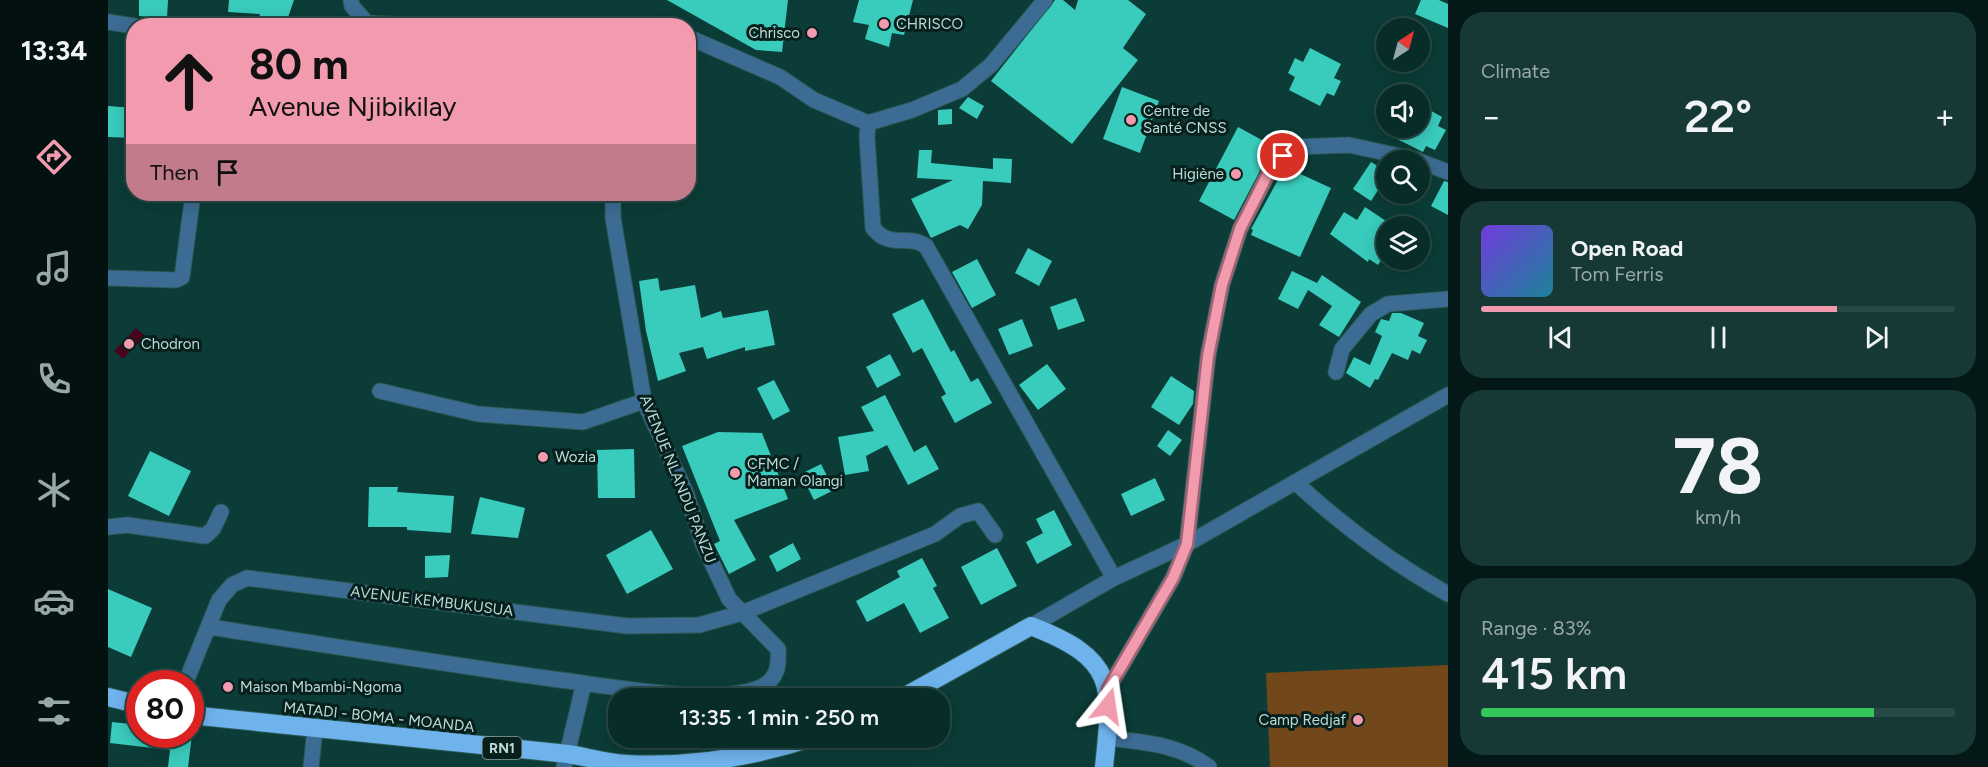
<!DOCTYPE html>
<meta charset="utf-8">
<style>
:root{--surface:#082d29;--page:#163935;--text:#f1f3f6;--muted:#98a8a8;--line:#294946;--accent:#f29aae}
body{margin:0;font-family:Figtree,sans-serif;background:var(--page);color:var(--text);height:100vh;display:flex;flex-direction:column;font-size:22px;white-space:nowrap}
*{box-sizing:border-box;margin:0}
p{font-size:20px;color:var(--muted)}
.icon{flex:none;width:33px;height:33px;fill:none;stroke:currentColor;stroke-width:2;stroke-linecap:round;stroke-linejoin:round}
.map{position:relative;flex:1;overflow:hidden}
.panel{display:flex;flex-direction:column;gap:12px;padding:12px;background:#041917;width:540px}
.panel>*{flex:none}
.top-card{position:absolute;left:18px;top:18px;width:570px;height:183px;border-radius:24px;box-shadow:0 3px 15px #0003,0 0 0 2px var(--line);background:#f29aae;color:#111;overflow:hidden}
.needle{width:39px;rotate:36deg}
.controls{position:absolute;left:1268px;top:18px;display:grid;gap:12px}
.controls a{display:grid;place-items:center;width:54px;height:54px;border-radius:50%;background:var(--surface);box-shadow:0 3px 15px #0003,0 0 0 2px var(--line);font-size:30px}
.speed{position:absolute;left:18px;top:670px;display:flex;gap:12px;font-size:30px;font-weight:700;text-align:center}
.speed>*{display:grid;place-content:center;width:78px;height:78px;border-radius:50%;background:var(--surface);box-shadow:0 3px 15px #0003,0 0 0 2px var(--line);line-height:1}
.speed .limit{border:9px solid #d22;background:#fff;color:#111}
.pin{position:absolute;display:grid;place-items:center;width:51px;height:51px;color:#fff;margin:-26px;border:3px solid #fff;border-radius:50%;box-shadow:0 2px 6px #0007}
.me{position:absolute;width:66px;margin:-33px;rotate:15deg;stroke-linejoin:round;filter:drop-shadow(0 0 4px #0008)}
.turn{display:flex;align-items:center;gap:21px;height:126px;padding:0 24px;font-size:27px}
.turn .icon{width:78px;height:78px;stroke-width:2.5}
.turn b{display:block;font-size:42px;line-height:51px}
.then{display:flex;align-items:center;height:57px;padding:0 24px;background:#0003;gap:12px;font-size:22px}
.big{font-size:45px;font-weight:600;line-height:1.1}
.panel .widget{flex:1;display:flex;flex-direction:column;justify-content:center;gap:9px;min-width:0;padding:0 21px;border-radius:24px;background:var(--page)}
.panel .dial{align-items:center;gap:0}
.dial b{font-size:78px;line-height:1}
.song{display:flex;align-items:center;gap:18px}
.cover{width:72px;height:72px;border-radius:9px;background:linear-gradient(135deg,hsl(260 70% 55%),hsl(190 70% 35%))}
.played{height:6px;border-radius:3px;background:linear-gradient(90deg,var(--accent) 75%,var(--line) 75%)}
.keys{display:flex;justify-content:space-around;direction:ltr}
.heat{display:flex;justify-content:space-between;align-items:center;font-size:33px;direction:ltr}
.charge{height:9px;border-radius:4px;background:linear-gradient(90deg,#34c759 83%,var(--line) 0)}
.trip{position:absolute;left:500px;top:688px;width:342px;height:60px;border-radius:24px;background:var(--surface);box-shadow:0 3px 15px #0003,0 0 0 2px var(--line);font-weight:600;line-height:60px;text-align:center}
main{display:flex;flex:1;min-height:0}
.tabs{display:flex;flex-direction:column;width:108px;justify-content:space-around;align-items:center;background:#031210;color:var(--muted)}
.tabs .icon{width:42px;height:42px}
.tabs .selected{color:var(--accent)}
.tabs b{font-size:27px;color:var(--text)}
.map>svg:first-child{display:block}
</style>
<main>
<nav class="tabs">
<b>13:34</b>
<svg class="icon selected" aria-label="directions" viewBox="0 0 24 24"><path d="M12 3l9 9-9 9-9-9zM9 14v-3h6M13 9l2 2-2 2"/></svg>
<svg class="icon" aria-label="music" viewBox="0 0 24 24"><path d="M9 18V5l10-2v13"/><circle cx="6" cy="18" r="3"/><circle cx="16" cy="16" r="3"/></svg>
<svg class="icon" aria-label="phone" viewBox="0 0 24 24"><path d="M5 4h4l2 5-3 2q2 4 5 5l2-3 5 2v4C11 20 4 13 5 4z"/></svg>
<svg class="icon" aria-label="climate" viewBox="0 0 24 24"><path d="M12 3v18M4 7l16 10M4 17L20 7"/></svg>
<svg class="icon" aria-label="car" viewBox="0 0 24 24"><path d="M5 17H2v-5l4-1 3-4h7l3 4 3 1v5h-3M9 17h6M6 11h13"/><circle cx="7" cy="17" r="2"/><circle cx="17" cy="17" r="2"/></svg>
<svg class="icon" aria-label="filters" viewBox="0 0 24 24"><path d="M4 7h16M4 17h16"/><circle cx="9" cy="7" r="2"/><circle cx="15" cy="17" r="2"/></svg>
</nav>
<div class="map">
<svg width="1340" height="767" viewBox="0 0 1340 767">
<rect width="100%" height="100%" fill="#0b3c37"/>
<path fill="#72481b" d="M1340,665V767H1162L1158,673Z"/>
<path fill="#46041d" d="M28,328L37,336L15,359L6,351Z"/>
<path fill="#39cbbc" d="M31,0H60L59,18L31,16Z
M121,0H186L177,26H164L150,21L152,14L120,12Z
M559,0H680L674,52L648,50Z
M751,0H805L796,35L784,33L781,47L757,39L761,25L745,22Z
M947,0H955L967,10L970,0H1020L1038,14L1015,48L1030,60L964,144L883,81Z
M1313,0H1331L1340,4V28L1307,14Z
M1202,48L1233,64L1226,78L1233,81L1226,96L1219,93L1212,106L1181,90L1187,77L1180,73L1187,58L1195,62Z
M1014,87L1051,101L1032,153L995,139Z
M860,97L876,106L869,119L851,108Z
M1311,104L1334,117L1330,126L1338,130L1327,150L1318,146L1315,152L1289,139L1296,128H1311Z
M0,106L26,108V138L0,137Z
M844,109V124L830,125V110Z
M1130,127L1165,146L1126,220L1091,201Z
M811,150H824L823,163L885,169V158L904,159L903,183L875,181L874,205L860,229L852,225L823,238L803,199L845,180L809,178Z
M1263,162L1278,171V178L1263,201L1245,189Z
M1177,167L1223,188L1192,257L1143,235L1145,230L1143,229Z
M1336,181L1340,182V215L1323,206Z
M1257,207L1284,225L1278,226V252L1270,265L1261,259L1260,262L1222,234L1236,212L1249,220Z
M920,248L944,261L931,286L907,273Z
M869,259L888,295L864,308L844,272Z
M1184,271L1209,283L1214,275L1253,302L1231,337L1211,325L1224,306L1200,290L1190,309L1170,299Z
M550,278L552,291L587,285L593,318L613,311L615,318L660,310L667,345L637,351V347L599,359L595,347L571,353L578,371L550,381L538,331L531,281Z
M968,298L977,321L950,330L942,307Z
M815,299L843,352L846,350L863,382L870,378L884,403L847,423L833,397L838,394L814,348L805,353L784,314Z
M1284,313H1293L1316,323L1310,336L1319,340L1312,354L1304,350L1300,360L1284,353L1270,380L1267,379L1262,388L1238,373L1246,357L1262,365L1274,336L1267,332L1273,319L1281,321Z
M914,319L925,346L901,355L890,329Z
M782,354L793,375L769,388L758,367Z
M939,364L958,389L930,410L911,385Z
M1063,376L1086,391L1085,404L1071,425L1043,407Z
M666,380L682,411L665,420L649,388Z
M777,395L806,452L818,445L831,469L800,485L779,445L758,456L761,471L737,475L730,437L766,431L753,407Z
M1060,430L1074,440L1062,456L1049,446Z
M610,432L654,433L680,499L626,520L648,560L621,574L606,544L612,541L574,446Z
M526,449L527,498H490L489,450Z
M42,451L83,471L61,516L20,496Z
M713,464L726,490L706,500L693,474Z
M1047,478L1057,500L1023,516L1013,494Z
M261,487H290L289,492L346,496L343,533L299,530V527H260Z
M372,497L417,508L410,538L363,534Z
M946,510L964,545L929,564L918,542L935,533L928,519Z
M543,530L565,569L519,594L498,555Z
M685,543L693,559L669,572L661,556Z
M889,548L909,586L873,605L853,567Z
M342,555L340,577L317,578V556Z
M814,558L829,586L825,588L841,618L812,633L796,603L759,622L748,601L792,577L789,571Z
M0,589L44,608L23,657L0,647Z
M4,722L32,725V735H84L80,767H60L62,750L2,743Z"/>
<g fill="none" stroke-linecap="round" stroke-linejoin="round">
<defs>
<path id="street" d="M243,0L244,6L259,23L318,26
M0,22L26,26
M580,37L672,77L706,100L760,123L804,110L854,89L883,65L937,0
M760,123L759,137L765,228C783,250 799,233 818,246L1006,578
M1311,161L1340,172
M0,278L68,280L74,277L85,194
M1228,372L1234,349L1263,314L1280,304L1340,299
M272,391L370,414L475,422L536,401
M1187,482C1234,525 1284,563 1340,594
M0,527L19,525L97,536L105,529L113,512
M923,626L1006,578L1079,544L1340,395
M102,627C216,645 330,663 445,679C495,685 608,707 653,687C670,679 671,665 670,649L621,599L595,544L578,493L536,401L505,218V194
M77,684L111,600L124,585L139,578L519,626L591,625L634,613L827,534L852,516L870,511L887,535
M1000,689L1065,578L1079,544L1100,356L1114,285L1132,229L1165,164L1186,147L1241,145L1310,160
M999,738C1035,742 1071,744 1101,767
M203,767L207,729
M456,767L476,683"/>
<path id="highway" d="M0,697L32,705
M792,699L923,626C1008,659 1005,684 996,767
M82,715L460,754C479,757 499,763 519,764C584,767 642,758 703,738"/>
</defs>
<use href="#street" stroke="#2b5954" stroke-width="17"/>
<use href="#highway" stroke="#2b5954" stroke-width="20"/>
<use href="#street" stroke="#3c6c93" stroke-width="15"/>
<use href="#highway" stroke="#6fb3ed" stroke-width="18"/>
</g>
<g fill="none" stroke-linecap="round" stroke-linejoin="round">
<defs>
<path id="route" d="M1000,706V689L1065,578L1079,544L1100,356L1114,285L1132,229L1165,164L1175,156"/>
</defs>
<use href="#route" stroke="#9d6471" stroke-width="15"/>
<use href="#route" stroke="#f29aae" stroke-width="10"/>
</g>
<g fill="#f29aae" stroke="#07201e" stroke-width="2">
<circle cx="776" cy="24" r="6"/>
<circle cx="704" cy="33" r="6"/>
<circle cx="1023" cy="120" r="6"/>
<circle cx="1128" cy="174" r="6"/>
<circle cx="21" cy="344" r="6"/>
<circle cx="435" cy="457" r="6"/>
<circle cx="627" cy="473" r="6"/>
<circle cx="120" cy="687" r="6"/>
<circle cx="1250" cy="720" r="6"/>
</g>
<g text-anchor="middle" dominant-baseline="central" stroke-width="6" stroke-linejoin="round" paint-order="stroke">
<rect fill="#07201e" stroke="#86a39f" stroke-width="1.5" x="374.5" y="737" width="39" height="22" rx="4.5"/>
<g font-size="14" font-weight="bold" fill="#bddbd6">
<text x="394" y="748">RN1</text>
</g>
<g font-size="15" fill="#bddbd6" stroke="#07201e" text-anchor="start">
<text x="788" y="24">CHRISCO</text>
<text x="692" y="33" text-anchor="end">Chrisco</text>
<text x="1035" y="111">Centre de<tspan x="1035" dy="17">Santé CNSS</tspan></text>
<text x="1116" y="174" text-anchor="end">Higiène</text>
<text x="33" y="344">Chodron</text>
<text x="447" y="457">Wozia</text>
<text x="639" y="464">CFMC /<tspan x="639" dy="17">Maman Olangi</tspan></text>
<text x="132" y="687">Maison Mbambi-Ngoma</text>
<text x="1238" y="720" text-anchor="end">Camp Redjaf</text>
</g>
<g font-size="15" fill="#bddbd6" stroke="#07201e">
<text transform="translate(570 479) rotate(68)">AVENUE NLANDU PANZU</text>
<text transform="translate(324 601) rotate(7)">AVENUE KEMBUKUSUA</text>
<text transform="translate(271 717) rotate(6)">MATADI - BOMA - MOANDA</text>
</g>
</g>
</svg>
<div class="controls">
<a><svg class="needle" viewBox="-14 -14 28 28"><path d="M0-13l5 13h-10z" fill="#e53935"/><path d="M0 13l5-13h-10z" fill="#98a8a8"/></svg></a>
<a><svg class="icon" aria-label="sound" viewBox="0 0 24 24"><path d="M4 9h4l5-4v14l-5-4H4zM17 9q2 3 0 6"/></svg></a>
<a><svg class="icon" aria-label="search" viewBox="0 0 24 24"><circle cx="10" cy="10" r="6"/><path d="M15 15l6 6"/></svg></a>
<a><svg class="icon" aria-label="layers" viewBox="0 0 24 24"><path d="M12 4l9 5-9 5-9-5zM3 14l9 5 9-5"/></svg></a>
</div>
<div class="speed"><div class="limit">80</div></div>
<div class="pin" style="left:1175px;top:156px;background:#d93025"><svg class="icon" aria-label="arrive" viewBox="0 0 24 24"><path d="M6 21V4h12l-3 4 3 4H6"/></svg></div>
<svg class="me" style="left:1000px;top:706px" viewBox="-20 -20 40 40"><path d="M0-17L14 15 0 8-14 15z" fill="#f29aae" stroke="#fff" stroke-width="4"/></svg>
<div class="trip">13:35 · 1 min · 250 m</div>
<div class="top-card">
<div class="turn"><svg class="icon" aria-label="ahead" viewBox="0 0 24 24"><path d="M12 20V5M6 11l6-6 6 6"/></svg><div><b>80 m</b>Avenue Njibikilay</div></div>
<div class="then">Then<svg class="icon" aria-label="arrive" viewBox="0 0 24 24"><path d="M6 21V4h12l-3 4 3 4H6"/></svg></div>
</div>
</div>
<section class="panel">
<div class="widget"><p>Climate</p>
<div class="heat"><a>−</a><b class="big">22°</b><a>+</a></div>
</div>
<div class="widget">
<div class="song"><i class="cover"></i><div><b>Open Road</b><p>Tom Ferris</p></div></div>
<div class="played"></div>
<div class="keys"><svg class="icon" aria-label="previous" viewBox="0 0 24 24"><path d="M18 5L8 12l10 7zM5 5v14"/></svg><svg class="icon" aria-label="pause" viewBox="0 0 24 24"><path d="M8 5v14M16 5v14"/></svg><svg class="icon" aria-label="next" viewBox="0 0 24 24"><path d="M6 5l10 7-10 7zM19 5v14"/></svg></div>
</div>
<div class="widget dial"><b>78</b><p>km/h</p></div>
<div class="widget"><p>Range · 83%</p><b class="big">415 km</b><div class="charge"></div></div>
</section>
</main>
